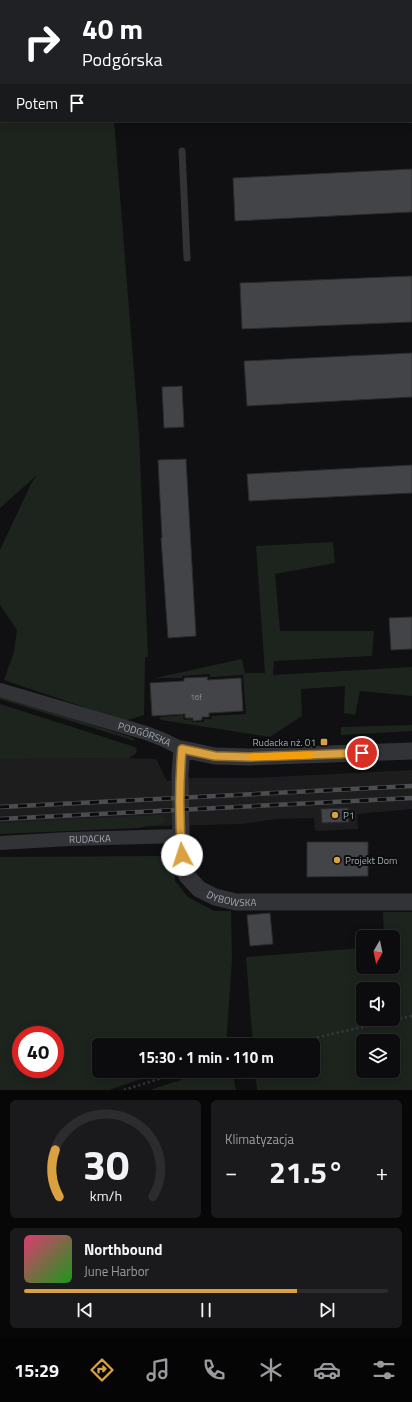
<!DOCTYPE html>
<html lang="pl">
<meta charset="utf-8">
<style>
:root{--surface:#0c0c0e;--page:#1a1a1c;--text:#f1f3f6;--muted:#9a9b9e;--line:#2c2c2e;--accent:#daa140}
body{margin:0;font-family:"Titillium Web",sans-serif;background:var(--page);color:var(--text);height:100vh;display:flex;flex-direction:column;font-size:15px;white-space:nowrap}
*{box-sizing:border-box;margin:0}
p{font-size:13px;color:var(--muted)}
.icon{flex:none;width:22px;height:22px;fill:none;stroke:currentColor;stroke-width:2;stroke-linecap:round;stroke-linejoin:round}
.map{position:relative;height:1090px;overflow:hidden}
.details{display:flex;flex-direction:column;gap:10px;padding:10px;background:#070708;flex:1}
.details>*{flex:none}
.hud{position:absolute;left:0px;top:0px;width:412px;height:122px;box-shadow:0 2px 10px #0003,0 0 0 1px var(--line);background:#202124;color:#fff;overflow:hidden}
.needle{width:26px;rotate:189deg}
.buttons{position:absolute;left:356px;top:930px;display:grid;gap:8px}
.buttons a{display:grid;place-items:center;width:44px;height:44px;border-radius:6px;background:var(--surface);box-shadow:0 2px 10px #0003,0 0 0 1px var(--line);font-size:20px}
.speed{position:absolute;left:12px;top:1026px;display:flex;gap:8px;font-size:20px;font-weight:700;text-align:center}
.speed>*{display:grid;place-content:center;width:52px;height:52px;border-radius:50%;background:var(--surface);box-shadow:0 2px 10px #0003,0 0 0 1px var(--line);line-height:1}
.speed .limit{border:6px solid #d22;background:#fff;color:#111}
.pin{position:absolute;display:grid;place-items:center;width:34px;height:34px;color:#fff;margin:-17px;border:2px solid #fff;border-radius:50%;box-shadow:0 1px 4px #0007}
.me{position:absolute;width:44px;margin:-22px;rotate:355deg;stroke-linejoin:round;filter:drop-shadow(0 0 3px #0008)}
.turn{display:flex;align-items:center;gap:14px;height:84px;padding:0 16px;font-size:18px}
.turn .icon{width:52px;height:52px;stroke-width:2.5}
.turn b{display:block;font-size:28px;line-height:34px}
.then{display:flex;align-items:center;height:38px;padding:0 16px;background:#0003;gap:8px;font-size:15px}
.big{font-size:30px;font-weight:700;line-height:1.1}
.details .card{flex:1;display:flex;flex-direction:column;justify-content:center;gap:6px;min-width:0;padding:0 14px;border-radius:6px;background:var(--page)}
.details .dial{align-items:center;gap:0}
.dial svg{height:104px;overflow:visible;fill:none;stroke:var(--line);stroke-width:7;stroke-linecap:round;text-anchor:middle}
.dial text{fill:var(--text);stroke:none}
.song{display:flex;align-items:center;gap:12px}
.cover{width:48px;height:48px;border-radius:6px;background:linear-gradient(135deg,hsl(340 70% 55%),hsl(120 70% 35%))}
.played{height:4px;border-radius:2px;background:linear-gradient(90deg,var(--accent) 75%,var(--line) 75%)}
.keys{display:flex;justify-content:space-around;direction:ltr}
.heat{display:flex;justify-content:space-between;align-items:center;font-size:22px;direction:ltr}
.details .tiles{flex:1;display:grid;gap:10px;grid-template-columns:1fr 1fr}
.card:last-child{grid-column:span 2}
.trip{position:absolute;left:92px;top:1038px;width:228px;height:40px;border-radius:6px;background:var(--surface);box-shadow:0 2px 10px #0003,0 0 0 1px var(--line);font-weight:700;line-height:40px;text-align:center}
.dock{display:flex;height:64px;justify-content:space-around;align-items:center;background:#050506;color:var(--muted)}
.dock .icon{width:28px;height:28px}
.dock .active{color:var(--accent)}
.dock b{font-size:18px;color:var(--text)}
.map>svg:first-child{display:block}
</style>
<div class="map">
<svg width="412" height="1090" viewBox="0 0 412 1090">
<rect width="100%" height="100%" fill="#101012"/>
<path fill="#1d1d1e" d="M129,758L156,759L167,781L189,778H252L412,770V809L357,814L358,829L315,831L314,818L277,819L241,824L0,830V759Z"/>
<path fill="#1d241e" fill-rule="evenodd" d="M0,0H104V1H1V121H114L139,434L148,657H145L144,715L125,721L4,680L14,652L17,630L0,605V550L31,484L37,475L0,508Z
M333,542L335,563L275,574L280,631H374L372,656L274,661L273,675L412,667V696L360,691L355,715L344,713L345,686L301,689L302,716L270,737L161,720L159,717L183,715L184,720L191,719L192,722H204V719H212L211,716L246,714L243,675L210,677V674L182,676V678H155L242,659L245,673H265L256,546Z
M0,695L128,736L133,738L135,741L0,699Z
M0,704L135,747L137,750L135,754L129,758L0,759Z
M412,725V731L341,735V727Z
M163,815L165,820V823L137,828L0,834V823Z
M173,856L175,881L188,897L214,911H231L232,960L226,1045H99V1071H164L109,1090H0V857ZM21,1035H55V1069H21Z
M383,912H412V1090H257L255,1071H313V1045H253L246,957L363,948V967H393V937H384ZM363,989H393V1019H363ZM363,1041H393V1071H363Z
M208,1071H232L236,1090H150Z"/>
<path fill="#424447" stroke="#2b2b2d" d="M110,0H152V1H110Z
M222,0H412V6L411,1Z
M412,169V212L235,221L233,178Z
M412,276V322L242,329L240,283Z
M412,353V397L247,406L244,361Z
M182,386L184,427L164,428L162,387Z
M186,459L196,636L168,638L161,538H162L158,460Z
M412,465V493L249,501L247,474Z
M412,617V649L391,650L389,618Z
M208,677L207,680L241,678L243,711L209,713V717H202V720L193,721V718H185V714L152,716L150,683L184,681V678Z
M348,808L349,822L322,823L321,809Z
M307,842H368V876L307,877Z
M270,913L273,944L250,946L247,915Z"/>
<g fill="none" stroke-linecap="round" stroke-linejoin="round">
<path stroke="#383a3d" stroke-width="2.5" stroke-dasharray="2 3" stroke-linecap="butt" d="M283,1045L412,1016
M124,1090L184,1071"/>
<path stroke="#323336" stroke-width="7" d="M182,151L187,258"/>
<g stroke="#323336" stroke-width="14">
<path id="s1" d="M0,690L146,733L164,740L182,749"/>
<path id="s2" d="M0,843L69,839L181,836"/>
</g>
<path stroke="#323336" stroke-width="17" id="s3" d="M412,751L249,757L215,756L182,749L180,773L181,836L183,863L187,876L199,889L215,897L236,902H412"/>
<defs>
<path id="rail" d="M0,807L412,786
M0,819L412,798"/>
</defs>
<use href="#rail" stroke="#4b4d51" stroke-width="4.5"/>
<use href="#rail" stroke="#0b0c0d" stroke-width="3" stroke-dasharray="9" stroke-linecap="butt"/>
</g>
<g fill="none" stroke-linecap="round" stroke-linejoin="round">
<defs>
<path id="route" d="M182,855C179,820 179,784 182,749L215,756L249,757L362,753"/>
</defs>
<use href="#route" stroke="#8e692a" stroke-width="10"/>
<use href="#route" stroke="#daa140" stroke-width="7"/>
<path stroke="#f59e0b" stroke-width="7" d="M252,757L310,755"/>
</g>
<g fill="#daa140" stroke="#0b0c0d" stroke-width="1.5">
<rect x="320" y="738" width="8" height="8" rx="2"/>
<circle cx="335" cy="815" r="4"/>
<circle cx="337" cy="860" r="4"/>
</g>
<g text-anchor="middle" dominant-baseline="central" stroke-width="4" stroke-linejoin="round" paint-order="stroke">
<g font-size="8" fill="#8b8f96">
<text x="196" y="697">16f</text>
</g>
<g font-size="10" fill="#a3a8b1" stroke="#0b0c0d">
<text stroke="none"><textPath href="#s1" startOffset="151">PODGÓRSKA</textPath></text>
<text stroke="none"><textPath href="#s2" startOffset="90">RUDACKA</textPath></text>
<text stroke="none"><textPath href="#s3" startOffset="411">DYBOWSKA</textPath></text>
</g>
<g font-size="10" fill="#a3a8b1" stroke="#0b0c0d" text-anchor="start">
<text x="316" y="742" text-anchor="end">Rudacka nż. 01</text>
<text x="343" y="815">P1</text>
<text x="345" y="860">Projekt Dom</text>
</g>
</g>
</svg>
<div class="buttons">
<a><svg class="needle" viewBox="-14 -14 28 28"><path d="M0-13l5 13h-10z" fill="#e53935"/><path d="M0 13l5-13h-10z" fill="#9a9b9e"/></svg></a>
<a><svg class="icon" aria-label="sound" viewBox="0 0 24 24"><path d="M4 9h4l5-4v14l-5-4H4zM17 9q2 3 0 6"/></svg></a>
<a><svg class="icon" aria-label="layers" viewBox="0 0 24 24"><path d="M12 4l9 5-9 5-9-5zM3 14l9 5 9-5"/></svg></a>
</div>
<div class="speed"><div class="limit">40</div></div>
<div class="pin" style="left:362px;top:753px;background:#d93025"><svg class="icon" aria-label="arrive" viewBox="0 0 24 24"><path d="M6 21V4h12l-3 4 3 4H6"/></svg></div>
<svg class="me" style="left:182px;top:855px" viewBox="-20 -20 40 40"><circle r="19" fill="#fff"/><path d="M0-13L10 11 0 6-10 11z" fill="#daa140"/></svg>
<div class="trip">15:30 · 1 min · 110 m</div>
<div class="hud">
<div class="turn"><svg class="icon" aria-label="right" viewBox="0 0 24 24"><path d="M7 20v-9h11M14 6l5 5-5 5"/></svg><div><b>40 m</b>Podgórska</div></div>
<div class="then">Potem<svg class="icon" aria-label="arrive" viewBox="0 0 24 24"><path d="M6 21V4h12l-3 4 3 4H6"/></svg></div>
</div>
</div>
<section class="details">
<div class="tiles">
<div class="card dial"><svg viewBox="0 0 100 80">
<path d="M14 69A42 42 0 1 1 86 69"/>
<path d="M14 69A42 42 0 0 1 11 33" stroke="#daa140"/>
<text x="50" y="56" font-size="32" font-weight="700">30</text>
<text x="50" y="72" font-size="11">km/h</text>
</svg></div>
<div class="card"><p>Klimatyzacja</p>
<div class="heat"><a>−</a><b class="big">21.5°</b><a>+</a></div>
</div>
<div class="card">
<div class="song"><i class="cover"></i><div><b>Northbound</b><p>June Harbor</p></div></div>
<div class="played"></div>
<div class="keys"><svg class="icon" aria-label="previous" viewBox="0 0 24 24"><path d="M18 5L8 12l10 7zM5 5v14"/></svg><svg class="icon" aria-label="pause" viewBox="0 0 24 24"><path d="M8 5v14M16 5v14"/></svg><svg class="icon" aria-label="next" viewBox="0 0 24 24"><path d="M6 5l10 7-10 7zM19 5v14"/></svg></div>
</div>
</div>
</section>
<nav class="dock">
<b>15:29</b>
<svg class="icon active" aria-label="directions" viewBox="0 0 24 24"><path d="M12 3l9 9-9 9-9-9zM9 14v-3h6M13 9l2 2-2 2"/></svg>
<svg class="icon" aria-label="music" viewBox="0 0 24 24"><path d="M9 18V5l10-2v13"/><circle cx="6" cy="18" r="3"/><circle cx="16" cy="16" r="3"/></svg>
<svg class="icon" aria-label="phone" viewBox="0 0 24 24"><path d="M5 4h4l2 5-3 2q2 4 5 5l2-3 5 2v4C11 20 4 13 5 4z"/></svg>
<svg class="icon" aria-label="climate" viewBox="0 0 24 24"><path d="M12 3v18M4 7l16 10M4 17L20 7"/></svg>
<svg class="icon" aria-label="car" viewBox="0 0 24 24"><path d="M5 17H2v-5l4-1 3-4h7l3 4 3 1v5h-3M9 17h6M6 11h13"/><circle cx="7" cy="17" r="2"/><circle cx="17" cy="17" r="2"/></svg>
<svg class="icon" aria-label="filters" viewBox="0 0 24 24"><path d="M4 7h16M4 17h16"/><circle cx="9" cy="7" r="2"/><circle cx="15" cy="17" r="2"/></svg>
</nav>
